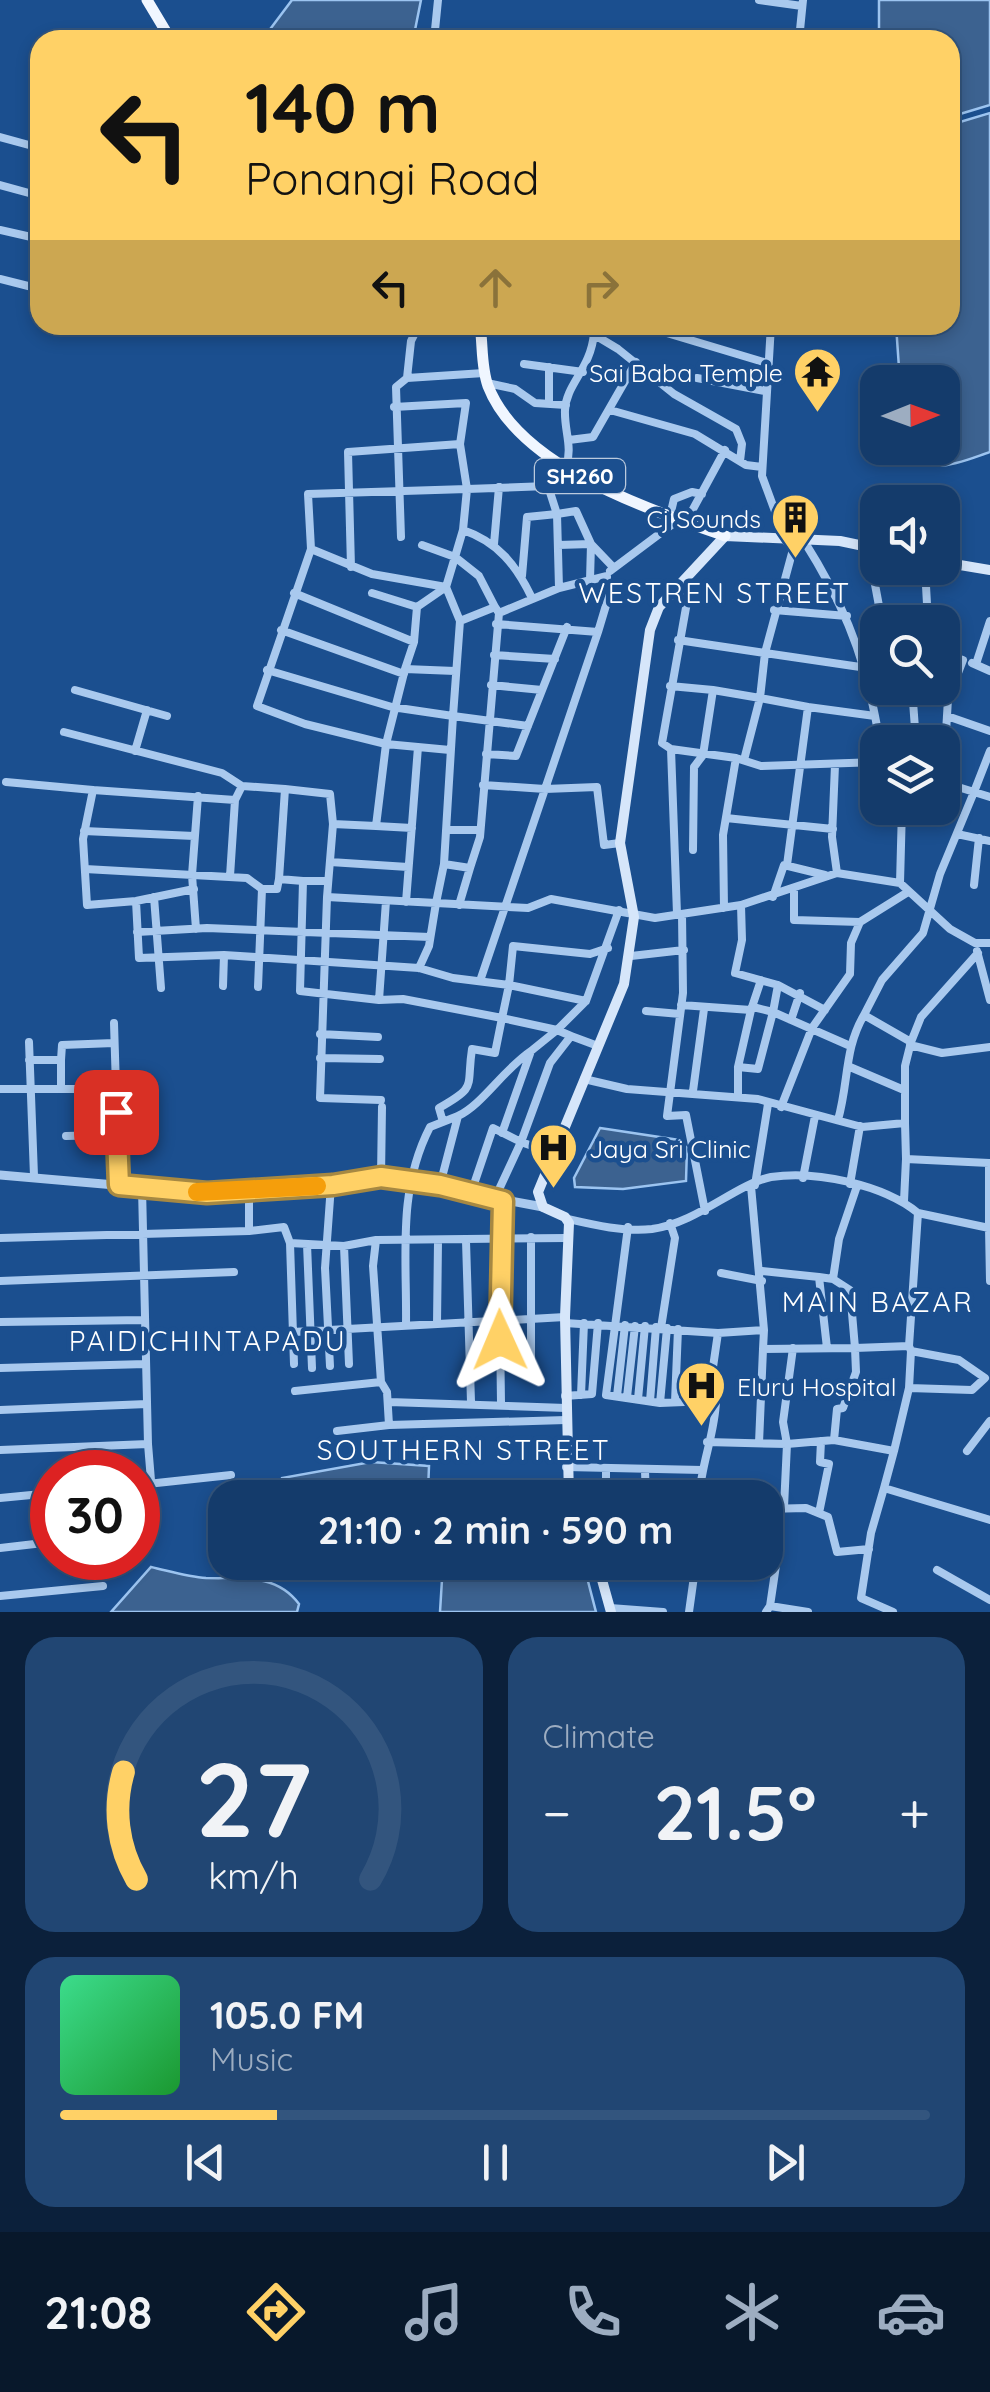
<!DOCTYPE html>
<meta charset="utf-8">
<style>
:root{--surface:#143b6b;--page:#214673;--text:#f1f3f6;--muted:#9dadc1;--line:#33557e;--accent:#ffd166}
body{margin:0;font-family:Quicksand,sans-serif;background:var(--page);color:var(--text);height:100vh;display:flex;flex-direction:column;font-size:38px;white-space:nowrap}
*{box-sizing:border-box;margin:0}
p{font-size:32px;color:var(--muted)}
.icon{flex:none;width:55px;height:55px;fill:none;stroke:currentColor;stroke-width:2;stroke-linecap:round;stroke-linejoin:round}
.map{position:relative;height:1612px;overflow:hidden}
.details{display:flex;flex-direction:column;gap:25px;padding:25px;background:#0b203b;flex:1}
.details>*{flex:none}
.guide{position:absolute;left:30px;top:30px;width:930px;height:305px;border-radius:30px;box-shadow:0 5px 15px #0003,0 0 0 2px var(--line);background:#ffd166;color:#111;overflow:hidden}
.needle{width:65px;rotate:89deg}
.controls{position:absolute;left:860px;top:365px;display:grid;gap:20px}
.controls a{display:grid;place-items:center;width:100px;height:100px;border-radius:20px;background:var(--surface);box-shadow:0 5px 15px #0003,0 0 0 2px var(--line);font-size:50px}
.speed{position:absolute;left:30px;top:1450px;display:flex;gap:20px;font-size:50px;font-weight:700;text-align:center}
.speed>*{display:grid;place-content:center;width:130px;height:130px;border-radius:50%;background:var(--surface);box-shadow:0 5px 15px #0003,0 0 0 2px var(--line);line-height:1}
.speed .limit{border:15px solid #d22;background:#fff;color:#111}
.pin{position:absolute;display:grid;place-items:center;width:85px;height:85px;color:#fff;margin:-42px;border-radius:20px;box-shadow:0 5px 15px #0006}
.me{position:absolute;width:110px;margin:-55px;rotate:359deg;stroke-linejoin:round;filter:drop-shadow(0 0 8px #0008)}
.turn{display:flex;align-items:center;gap:35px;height:210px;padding:0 50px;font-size:45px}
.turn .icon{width:130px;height:130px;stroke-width:2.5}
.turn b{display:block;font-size:70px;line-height:85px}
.lanes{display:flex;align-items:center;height:95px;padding:0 50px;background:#0003;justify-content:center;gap:50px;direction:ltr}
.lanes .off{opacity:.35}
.big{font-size:75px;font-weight:800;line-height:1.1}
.details .card{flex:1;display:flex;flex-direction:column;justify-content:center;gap:15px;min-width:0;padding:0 35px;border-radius:30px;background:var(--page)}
.details .dial{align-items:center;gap:0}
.dial svg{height:260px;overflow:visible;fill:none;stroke:var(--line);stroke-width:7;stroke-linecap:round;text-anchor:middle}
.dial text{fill:var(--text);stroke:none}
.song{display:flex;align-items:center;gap:30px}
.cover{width:120px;height:120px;border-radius:15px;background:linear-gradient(135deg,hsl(150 70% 55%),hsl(130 70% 35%))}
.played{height:10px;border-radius:5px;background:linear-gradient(90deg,var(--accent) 25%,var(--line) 25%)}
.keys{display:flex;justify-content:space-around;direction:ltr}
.heat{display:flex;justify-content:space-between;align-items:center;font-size:55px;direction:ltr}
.details .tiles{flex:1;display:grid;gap:25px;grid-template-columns:1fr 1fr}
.card:last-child{grid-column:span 2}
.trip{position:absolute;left:208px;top:1480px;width:575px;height:100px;border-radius:30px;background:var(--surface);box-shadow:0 5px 15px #0003,0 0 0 2px var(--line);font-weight:800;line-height:100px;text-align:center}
.tabs{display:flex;height:160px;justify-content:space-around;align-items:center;background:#08182b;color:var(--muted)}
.tabs .icon{width:70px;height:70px}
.tabs .selected{color:var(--accent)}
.tabs b{font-size:45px;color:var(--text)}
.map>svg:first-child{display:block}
</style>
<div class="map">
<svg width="990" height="1612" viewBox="0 0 990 1612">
<rect width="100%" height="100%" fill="#1b4f8f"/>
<path fill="#3c6290" stroke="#9cc4f0" stroke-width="2.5" d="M292,0H421L413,40H262Z
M879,0H990V105L950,117V40H879Z
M990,113V452C963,461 925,480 908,448H942V382H900L896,325H950V125Z
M600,1128L679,1140L687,1148L686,1181L623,1189L575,1187L574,1178Z
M371,1462L429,1466L428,1492L422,1498L278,1497L282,1478Z
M583,1562L596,1612H440L443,1563Z
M151,1567C169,1571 188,1577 206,1578C241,1579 276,1573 299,1604L297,1612H111Z"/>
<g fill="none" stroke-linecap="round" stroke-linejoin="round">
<path stroke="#a9c9ee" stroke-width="8" d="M759,0L802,6
M691,36L719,40
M434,40L438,0
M799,40L803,0
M0,137L40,148
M0,185L40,196
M0,230L40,239
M0,279L40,289
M452,325L481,329
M578,325L618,349L674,394L736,429L742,444L740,461
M640,325L767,363
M752,325L770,331
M771,325L762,476L786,541
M524,364L583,372
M407,378L411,341L419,325
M697,378L765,391
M487,383L515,389L535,403L566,405
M549,402V367
M394,407L466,403L460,444L467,489L308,494L311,549L372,574L446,587L460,621L453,716L528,726
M610,410L695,434L746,465L762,467
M569,440L593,437L636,362
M566,467C573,447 564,430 565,410C566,384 591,369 594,333
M670,516L674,499L692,492L702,494
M686,522L725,450
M463,530L467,489L548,486L557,514L527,517L522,576
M401,537L396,387L407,378L484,373
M804,541C840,598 863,650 875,716
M795,542L765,653L867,668
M494,544L499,487
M422,545L455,557L463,530C498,542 516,565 532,598
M558,545L591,544L590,580
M868,547L882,622
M311,549L257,706L305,724L386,744L405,669L455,671
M351,567L348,452L460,444
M925,568L928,622
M610,571L678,520
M559,588L557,514L576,511L591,544L613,567
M294,593L414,642
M372,593L417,607L446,587L455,557L479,576L495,607
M774,610L847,616
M499,613L559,588L607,576V602L598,632
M460,621L495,607L499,613L480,837L470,868
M281,630L404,674
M678,640L765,653L760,698L713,690L703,755L694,767L693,850
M942,653L963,660L948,699L943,782
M494,655L555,659
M972,663L990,671
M976,664L990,621
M405,669L414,642L417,607
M267,670L392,707L453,716L444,864L436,903L528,908L551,899L655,918L741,905L837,873L900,883L950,929L975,943H990
M491,685L542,690
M670,686L713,690
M912,688L916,742
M75,690L167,716
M947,716L990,731
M64,732L222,773L242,786
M671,749L662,743L687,602L682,582
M135,751L147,710
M486,754L516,756L567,627
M736,758L761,766L878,762
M744,760L760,698L808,707
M835,765L832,837L837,873
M6,782L93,790
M942,782L974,792L990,751
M483,785L545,789L598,632L496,624
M726,818L833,829
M412,828L376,826L386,744L418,747
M446,830H480
M84,831L194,836
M957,834L990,841
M330,862L408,867
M444,864L470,868L459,905
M787,865L808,707L875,716L880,742
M85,869L247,878L262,889
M230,876L235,800
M279,879L285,789L330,794L333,824
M328,881H303L300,991L379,1000L386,901
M900,883L902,808
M974,885L979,838
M794,888V920L860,922
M194,889L136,901L87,905L83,839L93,790L235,800L242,786L285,789
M154,897L161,988
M327,897L333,824L376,826
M773,897L784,865L825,875
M136,901L139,958L224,955L419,968L453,978L509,985L513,946L590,954L608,948
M406,902L418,747L450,750
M741,905L742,940L735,973L778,985
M677,914L671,749L736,758L723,835L724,908
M682,914L683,993L667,1116L686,1115L705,1211
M196,929L192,875L198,796
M137,932L207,928L430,937
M977,951L990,1000
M631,956L684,950
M480,981L545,789L597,787L604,845L620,843
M223,986L224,955
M258,987L262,889H277L279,879L303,881
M379,1000L403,999L502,1018L509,985L586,1001
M681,1005L751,1010L761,980
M753,1007L773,1012L778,985L825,1010
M646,1011L680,1014
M791,1020L800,993
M114,1023L119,1185
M320,1034L378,1037
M571,1036L598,1046
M29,1042L34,1176
M911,1042L921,1017L978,953
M910,1045L942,1053L990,1047
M320,1058L380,1059
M29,1060H61V1088
M61,1060L62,1045L114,1043
M738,1067L751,1010
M850,1067L904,1090
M584,1079L627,1089L758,1099L862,1127L905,1123L906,1159
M0,1089H141
M693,1091L704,1009
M738,1097V1067L758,1069L773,1012L848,1045
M381,1100L320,1098L327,897L436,903L429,946L419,968
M781,1107L812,1028L850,974L851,943L860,922L908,892
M458,1116C482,1105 503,1070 531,1051
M838,1120C849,1081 844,1049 864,1015
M443,1122L439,1108C478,1086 466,1088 472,1049L495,1053L502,1018L557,1030L586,1001L619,910
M905,1123V1066L911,1042L864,1015L882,980L923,933L940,874L974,792L990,797
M66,1136L141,1134
M381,1177L382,1107
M803,1178L815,1116
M850,1184L860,1126
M755,1185L768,1104
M751,1186L764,1330
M857,1186L839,1239L833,1279L850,1290L855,1348L909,1346L911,1351L909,1388L894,1451
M249,1190V1231L284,1227L290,1243
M471,1193L493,1128L521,1142L550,1063L571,1036L557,1030L531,1051L502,1133
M495,1198L521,1142L552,1153
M904,1201L906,1159L989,1163V1228
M568,1219C594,1225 624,1232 652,1229C697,1223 736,1184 771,1177C816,1170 884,1185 918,1213
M628,1227L606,1395L660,1403L708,1401
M0,1238L249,1231
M376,1240L373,1266L381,1382
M466,1241L471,1402
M307,1244L312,1368
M344,1246L349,1364
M762,1271L819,1277
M721,1273L762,1281
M0,1281L234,1272
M0,1322L145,1320
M565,1323L718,1333
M437,1324L438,1242
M406,1325C407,1256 397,1191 430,1127L458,1116L440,1185
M661,1328L675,1238L670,1223
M293,1332L565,1317
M909,1346L918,1213L989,1228L990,1281
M793,1348L783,1422L787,1444L834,1440L894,1451L884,1488
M827,1348L819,1277L833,1279
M294,1364L290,1243L344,1246L376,1240L566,1238
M330,1366L325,1268L331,1185
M0,1368L146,1364
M531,1372V1237
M909,1388L972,1390L985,1378L959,1360L911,1351
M295,1391L381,1382L387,1392L389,1425L566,1420
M581,1395L584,1323
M565,1396L592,1394L598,1323
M617,1396L625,1325
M627,1397L635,1326
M638,1399L645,1326
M650,1401L656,1327
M389,1402L566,1408
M675,1402L678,1329
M501,1403L499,1255L503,1201
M660,1403L667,1328
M0,1410L147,1404
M337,1431L389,1425
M707,1442L787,1444L784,1507
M759,1443L763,1349
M0,1450L148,1444
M967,1451L990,1421
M566,1467L702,1470
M606,1470V1498
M645,1471L646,1498
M138,1485L231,1475
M0,1498L52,1493
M699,1498C701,1464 715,1434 716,1401H708L718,1333L764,1330L763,1349L855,1348L856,1372L843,1408L837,1409L834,1440
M765,1509L806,1508L828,1517L837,1552L869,1549
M819,1513L829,1464L820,1462L821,1441
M138,1532L155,1529L148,1444L142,1188
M0,1548L52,1542
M765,1553L778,1552L770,1606
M937,1570L990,1600
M0,1596L103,1586
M610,1608L663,1612
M689,1612L696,1562
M766,1612L770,1606L808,1612
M893,1612L861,1598L871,1533L884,1488L990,1520"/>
<path stroke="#a9c9ee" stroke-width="9" d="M0,1175L207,1193L333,1185L381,1177L543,1207"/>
<path stroke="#d6e6fa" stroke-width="10" d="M942,562L990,570
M569,1498L565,1317L569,1223L565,1217L543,1207L538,1192L624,984L634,917L620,843L650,630L659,607L725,536L840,541L878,549
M597,1562L611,1612"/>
<path stroke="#f0f6ff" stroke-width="11" d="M147,0L171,40
M480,325C483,345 481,367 488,386C520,468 649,509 725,536"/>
</g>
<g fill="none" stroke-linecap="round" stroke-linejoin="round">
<defs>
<path id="route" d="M116,1112L119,1185L207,1193L333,1185L381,1177L440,1185L503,1201L500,1340"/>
</defs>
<use href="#route" stroke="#a68842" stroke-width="25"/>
<use href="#route" stroke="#ffd166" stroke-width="18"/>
<path stroke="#f59e0b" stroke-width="18" d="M197,1192L317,1186"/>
</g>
<defs>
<symbol id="temple-pin" viewBox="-11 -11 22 30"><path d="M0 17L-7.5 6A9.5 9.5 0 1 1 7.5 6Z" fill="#ffd166" stroke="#1b4f8f"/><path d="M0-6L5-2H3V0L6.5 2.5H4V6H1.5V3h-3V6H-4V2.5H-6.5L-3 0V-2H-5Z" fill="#111"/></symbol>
<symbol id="building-pin" viewBox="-11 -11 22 30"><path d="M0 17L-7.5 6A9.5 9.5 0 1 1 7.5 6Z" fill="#ffd166" stroke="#1b4f8f"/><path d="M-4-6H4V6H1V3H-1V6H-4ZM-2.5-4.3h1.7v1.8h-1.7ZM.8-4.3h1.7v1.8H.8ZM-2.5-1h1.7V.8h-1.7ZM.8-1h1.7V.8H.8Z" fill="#111"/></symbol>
<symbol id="hospital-pin" viewBox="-11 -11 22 30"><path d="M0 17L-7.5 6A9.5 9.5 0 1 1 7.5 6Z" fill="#ffd166" stroke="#1b4f8f"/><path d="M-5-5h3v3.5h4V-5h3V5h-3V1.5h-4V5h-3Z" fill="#111"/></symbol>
</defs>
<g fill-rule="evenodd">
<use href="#temple-pin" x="790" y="344" width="55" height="75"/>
<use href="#building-pin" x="768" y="490" width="55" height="75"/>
<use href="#hospital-pin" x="526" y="1120" width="55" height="75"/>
<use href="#hospital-pin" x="674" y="1358" width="55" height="75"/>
</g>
<g text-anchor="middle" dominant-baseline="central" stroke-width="9" stroke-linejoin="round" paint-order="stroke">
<rect fill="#1b4f8f" stroke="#bbcadd" stroke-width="2.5" x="535" y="459" width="90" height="34" rx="8"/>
<g font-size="22" font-weight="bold" fill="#fff">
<text x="580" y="476">SH260</text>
</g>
<g font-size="25" fill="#fff" stroke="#1b4f8f" text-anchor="end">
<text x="783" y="372">Sai Baba Temple</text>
<text x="761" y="518">Cj Sounds</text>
<text x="589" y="1148" text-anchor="start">Jaya Sri Clinic</text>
<text x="737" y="1386" text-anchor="start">Eluru Hospital</text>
</g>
<g font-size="28" letter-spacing="2.5" fill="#fff" stroke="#1b4f8f">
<text x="715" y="592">WESTREN STREET</text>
<text x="878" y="1301">MAIN BAZAR</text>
<text x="208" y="1340">PAIDICHINTAPADU</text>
<text x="464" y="1449">SOUTHERN STREET</text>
</g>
</g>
</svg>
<div class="controls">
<a><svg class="needle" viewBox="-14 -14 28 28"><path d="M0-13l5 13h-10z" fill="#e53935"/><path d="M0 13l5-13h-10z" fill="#9dadc1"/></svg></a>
<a><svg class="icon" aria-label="sound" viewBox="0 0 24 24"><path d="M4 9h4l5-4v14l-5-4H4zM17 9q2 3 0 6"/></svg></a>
<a><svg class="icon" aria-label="search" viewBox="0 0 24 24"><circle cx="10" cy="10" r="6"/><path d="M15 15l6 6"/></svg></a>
<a><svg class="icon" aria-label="layers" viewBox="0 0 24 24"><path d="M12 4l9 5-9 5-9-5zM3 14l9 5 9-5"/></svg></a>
</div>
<div class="speed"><div class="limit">30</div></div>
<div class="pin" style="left:116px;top:1112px;background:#d93025"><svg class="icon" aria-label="arrive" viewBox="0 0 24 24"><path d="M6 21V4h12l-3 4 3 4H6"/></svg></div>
<svg class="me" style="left:500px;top:1340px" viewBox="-20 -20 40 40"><path d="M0-17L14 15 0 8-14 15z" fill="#ffd166" stroke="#fff" stroke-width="4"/></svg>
<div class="trip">21:10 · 2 min · 590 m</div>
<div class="guide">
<div class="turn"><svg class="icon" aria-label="left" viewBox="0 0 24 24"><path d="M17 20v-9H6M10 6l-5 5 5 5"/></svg><div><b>140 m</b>Ponangi Road</div></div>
<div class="lanes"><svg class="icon" aria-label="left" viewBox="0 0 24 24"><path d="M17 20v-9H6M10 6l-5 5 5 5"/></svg><svg class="icon off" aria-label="ahead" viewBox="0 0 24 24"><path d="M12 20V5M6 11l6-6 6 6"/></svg><svg class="icon off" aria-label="right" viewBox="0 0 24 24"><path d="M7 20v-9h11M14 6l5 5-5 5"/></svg></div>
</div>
</div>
<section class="details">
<div class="tiles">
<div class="card dial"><svg viewBox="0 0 100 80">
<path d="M14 69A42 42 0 1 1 86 69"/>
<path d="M14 69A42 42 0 0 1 10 36" stroke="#ffd166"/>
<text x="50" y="56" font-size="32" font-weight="700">27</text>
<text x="50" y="72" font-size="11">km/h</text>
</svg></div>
<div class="card"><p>Climate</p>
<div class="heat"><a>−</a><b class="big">21.5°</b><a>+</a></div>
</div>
<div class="card">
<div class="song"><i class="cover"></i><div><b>105.0 FM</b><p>Music</p></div></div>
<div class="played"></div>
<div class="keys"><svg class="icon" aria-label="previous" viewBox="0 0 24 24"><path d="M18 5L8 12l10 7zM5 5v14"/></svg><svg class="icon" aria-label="pause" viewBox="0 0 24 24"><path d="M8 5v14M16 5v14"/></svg><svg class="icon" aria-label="next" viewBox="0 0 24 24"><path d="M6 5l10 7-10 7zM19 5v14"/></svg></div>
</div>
</div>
</section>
<nav class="tabs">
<b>21:08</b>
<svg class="icon selected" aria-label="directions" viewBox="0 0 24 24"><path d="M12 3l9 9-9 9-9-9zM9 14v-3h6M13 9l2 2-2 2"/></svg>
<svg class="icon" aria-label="music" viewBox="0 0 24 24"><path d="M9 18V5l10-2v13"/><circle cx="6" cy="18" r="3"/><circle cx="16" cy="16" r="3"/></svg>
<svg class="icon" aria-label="phone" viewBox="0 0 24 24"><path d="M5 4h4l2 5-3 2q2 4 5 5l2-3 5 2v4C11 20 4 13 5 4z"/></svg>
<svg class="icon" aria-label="climate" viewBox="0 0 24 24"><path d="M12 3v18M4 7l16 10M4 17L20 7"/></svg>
<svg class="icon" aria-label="car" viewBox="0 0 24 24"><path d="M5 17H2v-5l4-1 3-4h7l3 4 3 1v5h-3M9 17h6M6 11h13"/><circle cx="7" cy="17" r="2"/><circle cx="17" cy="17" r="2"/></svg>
</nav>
